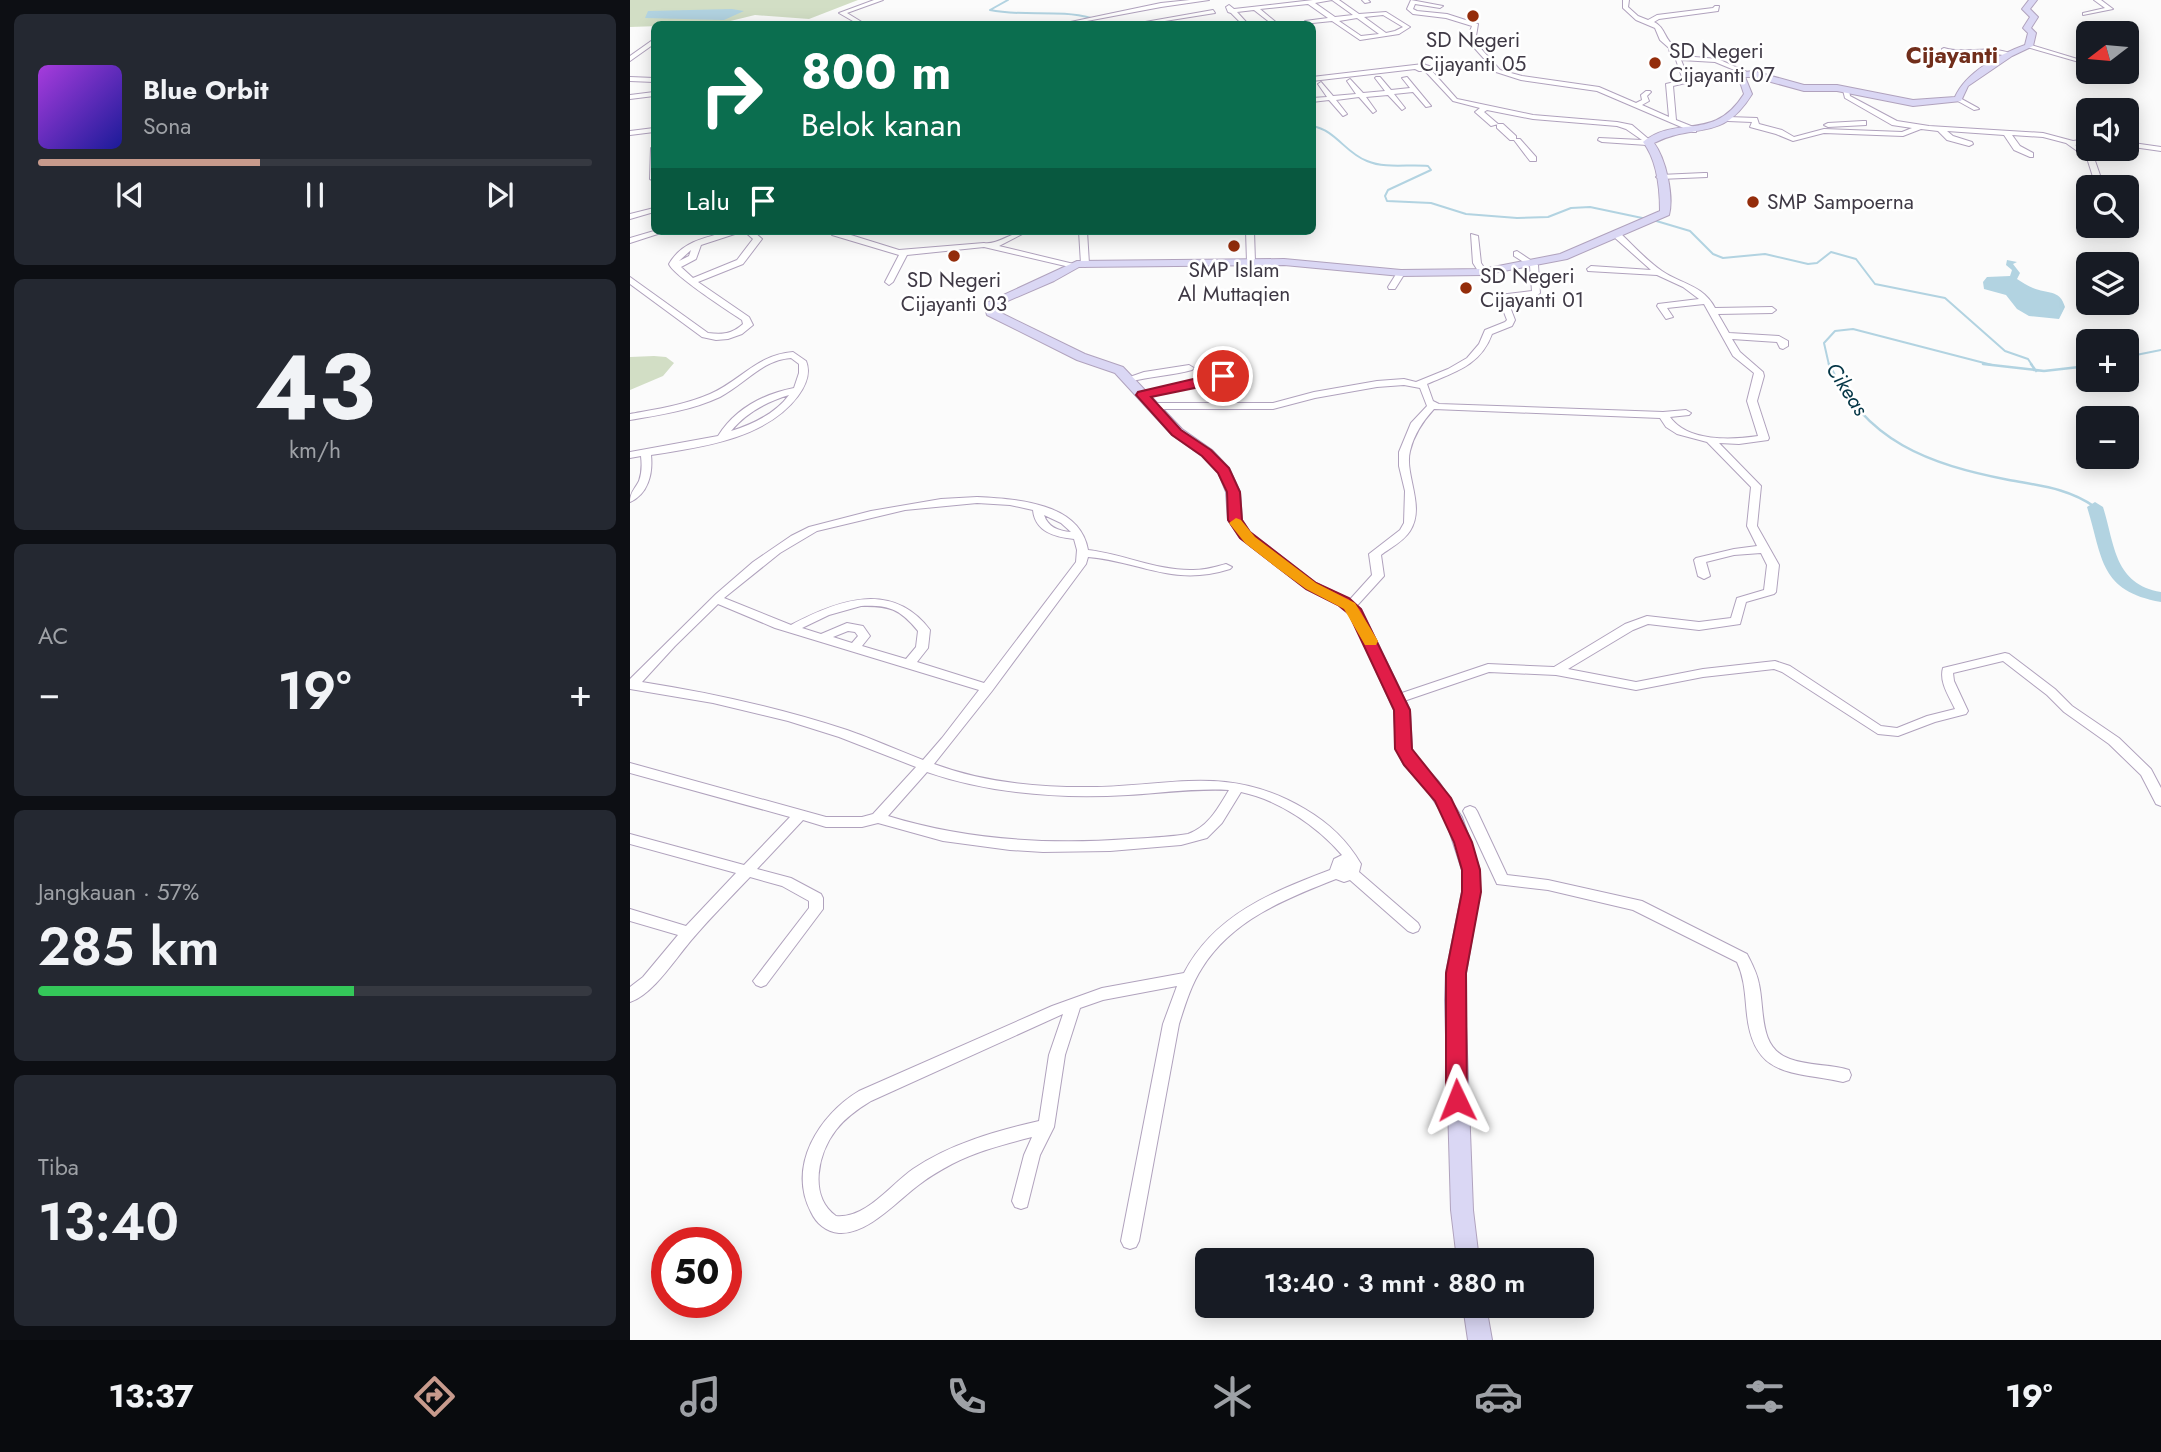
<!DOCTYPE html>
<html lang="id">
<meta charset="utf-8">
<style>
:root{--surface:#171b24;--page:#242831;--text:#f1f3f6;--muted:#9ea1a6;--line:#363941;--accent:#c79a8c}
body{margin:0;font-family:Jost,sans-serif;background:var(--page);color:var(--text);height:100vh;display:flex;flex-direction:column;font-size:26px;white-space:nowrap}
*{box-sizing:border-box;margin:0}
p{font-size:23px;color:var(--muted)}
.icon{flex:none;width:38px;height:38px;fill:none;stroke:currentColor;stroke-width:2;stroke-linecap:round;stroke-linejoin:round}
.map{position:relative;flex:1;overflow:hidden}
.side{display:flex;flex-direction:column;gap:14px;padding:14px;background:#0d0f14;width:630px}
.side>*{flex:none}
.top-card{position:absolute;left:21px;top:21px;width:665px;height:214px;border-radius:10px;box-shadow:0 4px 18px #0003;background:#0b6e4f;color:#fff;overflow:hidden}
.needle{width:46px;rotate:254deg}
.tools{position:absolute;left:1446px;top:21px;display:grid;gap:14px}
.tools a{display:grid;place-items:center;width:63px;height:63px;border-radius:10px;background:var(--surface);box-shadow:0 4px 18px #0003;font-size:35px}
.speed{position:absolute;left:21px;top:1227px;display:flex;gap:14px;font-size:35px;font-weight:700;text-align:center}
.speed>*{display:grid;place-content:center;width:91px;height:91px;border-radius:50%;background:var(--surface);box-shadow:0 4px 18px #0003;line-height:1}
.speed .limit{border:10px solid #d22;background:#fff;color:#111}
.pin{position:absolute;display:grid;place-items:center;width:60px;height:60px;color:#fff;margin:-30px;border:4px solid #fff;border-radius:50%;box-shadow:0 2px 7px #0007}
.me{position:absolute;width:77px;margin:-38px;rotate:358deg;stroke-linejoin:round;filter:drop-shadow(0 0 5px #0008)}
.turn{display:flex;align-items:center;gap:24px;height:147px;padding:0 35px;font-size:32px}
.turn .icon{width:91px;height:91px;stroke-width:2.5}
.turn b{display:block;font-size:49px;line-height:60px}
.then{display:flex;align-items:center;height:66px;padding:0 35px;background:#0003;gap:14px;font-size:26px}
.big{font-size:52px;font-weight:600;line-height:1.1}
.side .tile{flex:1;display:flex;flex-direction:column;justify-content:center;gap:10px;min-width:0;padding:0 24px;border-radius:10px;background:var(--page)}
.side .dial{align-items:center;gap:0}
.dial b{font-size:91px;line-height:1}
.song{display:flex;align-items:center;gap:21px}
.cover{width:84px;height:84px;border-radius:10px;background:linear-gradient(135deg,hsl(280 70% 55%),hsl(240 70% 35%))}
.played{height:7px;border-radius:4px;background:linear-gradient(90deg,var(--accent) 40%,var(--line) 40%)}
.keys{display:flex;justify-content:space-around;direction:ltr}
.heat{display:flex;justify-content:space-between;align-items:center;font-size:38px;direction:ltr}
.charge{height:10px;border-radius:5px;background:linear-gradient(90deg,#34c759 57%,var(--line) 0)}
.trip{position:absolute;left:565px;top:1248px;width:399px;height:70px;border-radius:10px;background:var(--surface);box-shadow:0 4px 18px #0003;font-weight:600;line-height:70px;text-align:center}
.tabs{display:flex;height:112px;justify-content:space-around;align-items:center;background:#090b0e;color:var(--muted)}
.tabs .icon{width:49px;height:49px}
.tabs .current{color:var(--accent)}
.tabs b{font-size:32px;color:var(--text)}
main{display:flex;flex:1;min-height:0}
.map>svg:first-child{display:block}
</style>
<main>
<section class="side">
<div class="tile">
<div class="song"><i class="cover"></i><div><b>Blue Orbit</b><p>Sona</p></div></div>
<div class="played"></div>
<div class="keys"><svg class="icon" aria-label="previous" viewBox="0 0 24 24"><path d="M18 5L8 12l10 7zM5 5v14"/></svg><svg class="icon" aria-label="pause" viewBox="0 0 24 24"><path d="M8 5v14M16 5v14"/></svg><svg class="icon" aria-label="next" viewBox="0 0 24 24"><path d="M6 5l10 7-10 7zM19 5v14"/></svg></div>
</div>
<div class="tile dial"><b>43</b><p>km/h</p></div>
<div class="tile"><p>AC</p>
<div class="heat"><a>−</a><b class="big">19°</b><a>+</a></div>
</div>
<div class="tile"><p>Jangkauan · 57%</p><b class="big">285 km</b><div class="charge"></div></div>
<div class="tile"><p>Tiba</p><b class="big">13:40</b></div>
</section>
<div class="map">
<svg width="1531" height="1340" viewBox="0 0 1531 1340">
<rect width="100%" height="100%" fill="#fbfbfb"/>
<path fill="#d2dec5" d="M0,0H228L179,19L125,15L88,24L0,27Z
M24,356L36,357L44,363L33,376L0,390V357Z"/>
<path fill="#b2d3e1" d="M102,9L114,11L94,20L15,18L18,11Z
M1377,260L1387,262L1383,264L1390,273L1387,279C1392,282 1398,286 1403,288C1417,294 1430,289 1435,307L1429,319L1399,316L1387,309L1376,295L1354,289L1353,282L1357,277L1380,276L1382,270L1376,265Z"/>
<g fill="none" stroke-linecap="round" stroke-linejoin="round">
<path stroke="#b2d3e1" stroke-width="2" d="M378,0L360,10C394,17 428,9 461,18L463,24
M682,126C706,130 715,153 737,161C756,169 778,164 798,166L801,170L758,190L755,196L757,201L801,203L836,214L887,218L918,217L941,208L960,207L1017,219
M1023,220L1060,231L1083,254L1093,258L1135,254L1178,264L1187,263L1201,252L1226,259L1245,284L1315,298L1375,351L1398,359L1402,365
M1496,357L1531,350
M1199,365L1194,343L1205,331L1223,329L1362,365"/>
<path stroke="#b2d3e1" stroke-width="2.5" d="M1199,364C1236,442 1298,464 1379,480C1411,486 1438,488 1465,507
M1353,364L1414,371L1458,366
M1401,364L1406,371"/>
<path fill="#b2d3e1" fill-rule="evenodd" d="M1465,502L1473,507C1485,545 1484,584 1531,592V602C1469,591 1473,558 1457,507Z"/>
<defs>
<path id="minor" d="M244,0H253L217,13L235,24H228L209,13Z
M560,0H579L531,7L441,24H431L531,3Z
M683,0H702L685,3L705,17L723,15L702,0H709L729,14L756,12L780,27L769,34L730,40L702,21L673,24L675,21L698,18L678,4L630,9L648,24H642L624,10L607,12L618,24H612L601,13L598,12L596,7L599,5L604,9ZM753,15L773,27L765,31L756,33L734,17ZM727,18L749,34L731,36L709,21Z
M732,0H738L740,2L735,3Z
M781,0L813,6L810,8L785,4L783,9L787,11L817,14L848,24L845,42L870,70L892,76L969,87L1006,103L1012,100L1011,95L1016,91H1020L1021,92L1017,96L1019,101L1012,105L1039,117L1036,84L1053,80L1045,57L1040,53L1039,48L1030,40L1025,28L1006,20L993,8V0H999L998,7L1008,16L1018,20L1027,15L1083,8L1085,6H1089L1088,11L1029,19L1024,22C1035,27 1034,38 1044,46L1045,51L1053,56L1088,59L1119,73L1114,74L1085,62L1051,60L1060,82L1043,86L1046,120L1066,128V132H1063L967,91L891,80L866,72L839,42V34L842,26L816,18L783,14L777,9Z
M1464,0H1471L1483,9L1453,15V13L1475,8Z
M583,10L585,13L516,24H504Z
M24,39V44L0,61V56Z
M1397,45H1401L1454,61L1449,62L1397,47Z
M1314,48C1335,55 1359,44 1382,54L1379,56L1354,52L1321,55L1312,51V49Z
M793,64L802,67L801,70L827,99L832,100L903,115L987,122L1002,125L1022,142L1017,145L972,142L968,140L969,138L1012,140L996,129L987,126L903,119L857,110L854,112L868,124L861,126L845,112L850,108L823,101L795,71H789L785,69L682,81V77Z
M0,77L24,78V82L0,81Z
M746,77H750L761,90L780,88L772,78L777,77L801,106L796,107L783,92L764,94L775,108L772,110L758,95L736,97L746,111L743,113L729,97L706,100L717,114L713,116L699,100L682,102V98L697,97L688,84L691,82L703,96L726,94L717,81L720,79L733,93L755,91L745,78Z
M1216,88L1219,90L1220,96L1267,121L1299,126L1413,133L1443,141L1458,139V143L1445,145L1463,155L1471,178L1464,180L1457,158L1436,143L1413,137L1382,135L1390,146L1403,153V157H1400L1384,150L1374,135L1317,131L1323,136L1342,142L1343,144L1339,146L1317,140L1308,131L1291,129L1273,136L1194,133L1163,141L1146,134L1120,127L1122,122L1098,121L1094,119L1098,117L1127,118L1129,124L1152,130L1164,137L1194,129L1272,132L1282,128L1262,125L1215,98L1213,90Z
M24,92V96L0,99V95Z
M1328,97L1348,108L1349,109L1344,110L1326,100L1325,99Z
M682,116L685,117V119L682,120Z
M1233,121H1236V125L1198,127L1194,125L1198,123Z
M867,124H873L886,136V139H890L906,157V161H900L884,140H880L867,128Z
M24,128V132L0,135V131Z
M1496,142L1531,147V151L1496,146Z
M21,148H24V181L20,179Z
M1074,173H1077V177L1030,179L1026,177L1030,175Z
M24,208V212L0,219V214Z
M24,231H37L0,243V238Z
M101,231H123L132,239L113,264L68,282L119,317L123,325L112,334L98,339L86,340L72,337L0,284V277L78,333C92,335 102,334 113,324L112,320C97,310 44,276 39,264C52,241 77,237 101,231ZM114,231L123,239L107,260L63,278L51,267L66,259L71,245ZM61,250L59,256L49,261Z
M202,231H208L269,250L354,243C369,245 382,231 398,231L369,246L448,265L444,268L354,247L277,255L263,282L259,285L255,282L269,255L202,235Z
M449,231H457L459,264L455,267L451,264Z
M616,231H624L625,262L621,265L617,262Z
M984,233H990C1003,245 1017,261 1032,271C1051,284 1073,285 1085,308L1142,307L1146,310L1142,313L1088,314L1099,333L1149,336L1158,341V346L1153,349L1150,348L1147,342L1102,339L1110,352L1133,372L1134,376L1127,401L1139,438L1138,440L1109,444L1089,443L1131,486L1127,526L1149,565L1146,592L1144,594L1116,602L1110,624L1069,630L1018,624L1003,630L938,669L1006,682L1073,669L1145,661L1160,666L1251,726L1267,728L1297,716L1325,709C1319,696 1309,682 1313,668L1375,653L1379,654L1425,689L1442,706L1489,738L1521,769L1531,788V806L1526,804L1511,775L1479,744L1434,712L1417,695L1373,661L1323,673L1324,681L1338,711L1336,714L1305,722L1268,736L1248,734L1152,672L1144,669L1073,677L1006,690L926,675L859,672L771,702H763L761,699L763,696L858,664L924,667L995,624L1017,616L1069,622L1101,618L1107,598L1134,590L1137,565L1131,553L1104,555L1076,562L1080,576L1074,579L1068,576L1064,560L1066,558L1104,549L1127,546L1117,526L1121,487L1077,442L1047,434L1036,427L1030,418L804,409C793,421 784,434 780,451C774,475 796,506 780,531C774,541 760,548 751,555L754,576L724,609L720,610L714,606L742,575L739,554L770,530L774,523L775,491L769,466V452L781,423L797,406L790,388L774,385L747,387L685,398L643,409H524L519,406L524,403H643L684,392L747,381L774,379L786,382L818,369L837,358L849,344L855,330L875,322L877,320L868,297L869,295L902,291L900,266L884,256V252L887,251L908,265L910,293L906,296L877,299L885,320L882,326L862,334C851,365 825,372 797,384L803,401L809,404L1033,412L1056,410L1061,413L1059,415L1040,417C1058,442 1101,440 1128,436L1117,401L1124,373L1103,356L1074,304L1037,308L1043,317L1036,319L1027,306L1028,304L1069,299L1053,287L1027,275L958,271L957,269L961,266L1021,270L984,237Z
M841,234L848,236L851,263L857,272L856,274H850L843,263Z
M768,271L775,273L765,289H759L758,287Z
M163,352L176,361C181,373 176,385 168,396C136,439 71,447 21,455C23,474 18,494 0,502C0,492 5,489 9,481C12,473 12,465 11,456L0,458V452L88,436C105,409 133,394 164,388L169,373V364L161,358C132,360 115,384 90,397C62,410 30,415 0,420V414C27,409 55,405 80,394C112,380 126,355 163,352ZM159,395C145,414 123,424 101,431C116,413 136,402 159,395Z
M594,363L599,366L598,376L592,381L513,398L508,395L513,392L586,377L588,375L589,366Z
M559,365L564,368L562,370C541,376 520,376 499,382L494,379L514,372Z
M347,497C385,499 450,502 458,550C493,554 528,571 563,570C575,570 585,567 596,564L602,567L600,569C543,587 513,562 458,557L456,564L362,691L304,764C355,783 412,788 467,787C547,785 600,765 675,809C699,823 717,840 731,864L729,872L788,923L790,927L788,931L783,933L778,931L720,880L714,882L706,879C655,899 602,920 572,968C561,985 555,1005 549,1024L509,1241L506,1247L500,1249L494,1247L491,1241L533,1024L547,986L473,1000L450,1008L435,1055L424,1127L410,1155L397,1207L391,1209L385,1207L382,1201L394,1155L402,1137C375,1144 347,1151 322,1164C311,1170 300,1176 290,1184C269,1199 238,1235 209,1233C196,1232 186,1223 181,1212C157,1166 189,1115 229,1091L422,1006L472,988L554,973C584,915 642,892 700,870L704,859L712,855C687,826 649,800 611,792L592,823L577,838L551,845L480,851L413,852L380,850L313,841L248,823L232,827H196L173,820L127,869L161,878L191,894L193,898V909L136,985L131,987L126,985L123,981L179,908V901L152,886L120,877C101,897 82,916 64,937C47,956 24,994 0,1002V987L13,977L48,935L0,921V909L56,926L106,873L0,844V834L114,865L160,817L0,773V763L196,817H232L243,814L286,767L209,737L158,721L83,703L0,689V679L86,594L123,562L161,536L179,527L241,511L311,499ZM347,503L380,505L403,510C405,532 425,537 444,539L447,550L446,562L354,683L287,662L298,648L300,630C262,580 208,600 161,625L94,598L150,553L187,531L275,510ZM414,515L431,523L441,532C428,531 418,527 414,515ZM88,604L145,628L349,690L312,738L293,760C267,750 243,739 217,730C150,708 82,693 12,682L45,646ZM231,606C259,605 270,609 288,631L286,647L276,659L232,646L240,636L233,626L217,623L191,634L172,628L199,615ZM218,631L225,632L228,636L222,643L203,637ZM297,772C361,794 430,799 498,795C532,793 565,788 599,790C588,808 579,826 558,834C539,837 519,838 499,839C417,845 336,840 258,816ZM433,1014L419,1055L409,1121C365,1131 320,1144 283,1169C260,1185 236,1219 206,1216C178,1196 188,1153 206,1130C216,1117 228,1109 241,1101Z
M840,806L845,808L847,811L877,875L918,880L1012,901L1117,954C1122,964 1127,973 1129,984C1135,1011 1128,1048 1160,1059C1179,1066 1200,1064 1219,1070L1221,1075L1219,1080L1213,1082C1164,1071 1124,1079 1117,1015C1115,997 1115,979 1107,962L1003,910L918,890L867,884L833,811L835,808Z"/>
<path id="secondary" d="M1399,0H1407L1400,9L1408,17L1401,28L1406,33L1403,46L1382,56L1338,86L1331,101L1283,106L1207,91H1174L1123,77H1115L1122,94C1092,143 1066,122 1024,143C1036,159 1044,196 1039,215L937,259L853,275L771,276L654,265L449,267L424,281L366,306L367,311L455,354L493,367L552,429L582,450L599,468L610,492L612,520L620,532L686,583L719,599L731,609L780,710L782,749L787,758L809,782L832,817L850,870V892L836,973L835,1000L843,1210L849,1260H827L821,1210L815,1000L816,973L832,892V870L815,818L797,790L774,765L766,749L764,710L720,614L709,605L676,589L610,538L598,520L596,492L588,472L572,456L542,435L485,373L447,360L357,315L354,304L447,261L654,259L771,270L853,269L930,254L1030,211C1030,189 1027,160 1013,142C1048,114 1083,143 1114,94L1107,73L1123,71L1174,85H1207L1283,100L1325,97C1336,72 1370,54 1395,45L1398,33L1393,28L1400,17L1392,9Z
M833,1306H856L862,1340H838Z"/>
</defs>
<use href="#minor" stroke="#b0a2bd" stroke-width="2"/>
<use href="#secondary" stroke="#b0a2bd" stroke-width="2"/>
<use href="#minor" fill="#fff" fill-rule="evenodd"/>
<use href="#secondary" fill="#dad7f4" fill-rule="evenodd"/>
</g>
<path fill="#e11d48" stroke="#92132f" stroke-width="2" d="M593,372L600,376L594,382L521,397L551,430L581,450L599,468L610,492L612,520L620,532L686,583L719,598L731,609L780,710L782,749L821,798L842,842L850,870L851,892L836,973L837,1100L834,1106L827,1109L819,1106L816,1100V973L832,892V870L824,842L805,801L774,765L765,749L764,710L719,614L708,605L676,589L610,538L598,520L597,492L588,473L572,456L542,435L506,395L508,392Z"/>
<path fill="#f59e0b" d="M606,518L611,520L625,537L686,583L725,603L748,641L746,645H735L714,609L676,589L647,568L615,543L599,523Z"/>
<g fill="#942d0b" stroke="#fff" stroke-width="2.5">
<circle cx="843" cy="16" r="7"/>
<circle cx="1025" cy="63" r="7"/>
<circle cx="1123" cy="202" r="7"/>
<circle cx="604" cy="246" r="7"/>
<circle cx="324" cy="256" r="7"/>
<circle cx="836" cy="288" r="7"/>
</g>
<g text-anchor="middle" dominant-baseline="central" stroke-width="5" stroke-linejoin="round" paint-order="stroke">
<g font-size="21" fill="#3f3945" stroke="#fff">
<text x="843" y="40">SD Negeri<tspan x="843" dy="24">Cijayanti 05</tspan></text>
<text x="1039" y="51" text-anchor="start">SD Negeri<tspan x="1039" dy="24">Cijayanti 07</tspan></text>
<text x="1137" y="202" text-anchor="start">SMP Sampoerna</text>
<text x="604" y="270">SMP Islam<tspan x="604" dy="24">Al Muttaqien</tspan></text>
<text x="850" y="276" text-anchor="start">SD Negeri<tspan x="850" dy="24">Cijayanti 01</tspan></text>
<text x="324" y="280">SD Negeri<tspan x="324" dy="24">Cijayanti 03</tspan></text>
</g>
<g font-size="21" font-style="italic" fill="#033545" stroke="#fff">
<text transform="translate(1217 389) rotate(57)">Cikeas</text>
</g>
<g font-size="23" font-weight="bold" fill="#712e1b" stroke="#fff">
<text x="1322" y="55">Cijayanti</text>
</g>
</g>
</svg>
<div class="tools">
<a><svg class="needle" viewBox="-14 -14 28 28"><path d="M0-13l5 13h-10z" fill="#e53935"/><path d="M0 13l5-13h-10z" fill="#9ea1a6"/></svg></a>
<a><svg class="icon" aria-label="sound" viewBox="0 0 24 24"><path d="M4 9h4l5-4v14l-5-4H4zM17 9q2 3 0 6"/></svg></a>
<a><svg class="icon" aria-label="search" viewBox="0 0 24 24"><circle cx="10" cy="10" r="6"/><path d="M15 15l6 6"/></svg></a>
<a><svg class="icon" aria-label="layers" viewBox="0 0 24 24"><path d="M12 4l9 5-9 5-9-5zM3 14l9 5 9-5"/></svg></a>
<a>+</a>
<a>−</a>
</div>
<div class="speed"><div class="limit">50</div></div>
<div class="pin" style="left:593px;top:376px;background:#d93025"><svg class="icon" aria-label="arrive" viewBox="0 0 24 24"><path d="M6 21V4h12l-3 4 3 4H6"/></svg></div>
<svg class="me" style="left:827px;top:1100px" viewBox="-20 -20 40 40"><path d="M0-17L14 15 0 8-14 15z" fill="#e11d48" stroke="#fff" stroke-width="4"/></svg>
<div class="trip">13:40 · 3 mnt · 880 m</div>
<div class="top-card">
<div class="turn"><svg class="icon" aria-label="right" viewBox="0 0 24 24"><path d="M7 20v-9h11M14 6l5 5-5 5"/></svg><div><b>800 m</b>Belok kanan</div></div>
<div class="then">Lalu<svg class="icon" aria-label="arrive" viewBox="0 0 24 24"><path d="M6 21V4h12l-3 4 3 4H6"/></svg></div>
</div>
</div>
</main>
<nav class="tabs">
<b>13:37</b>
<svg class="icon current" aria-label="directions" viewBox="0 0 24 24"><path d="M12 3l9 9-9 9-9-9zM9 14v-3h6M13 9l2 2-2 2"/></svg>
<svg class="icon" aria-label="music" viewBox="0 0 24 24"><path d="M9 18V5l10-2v13"/><circle cx="6" cy="18" r="3"/><circle cx="16" cy="16" r="3"/></svg>
<svg class="icon" aria-label="phone" viewBox="0 0 24 24"><path d="M5 4h4l2 5-3 2q2 4 5 5l2-3 5 2v4C11 20 4 13 5 4z"/></svg>
<svg class="icon" aria-label="climate" viewBox="0 0 24 24"><path d="M12 3v18M4 7l16 10M4 17L20 7"/></svg>
<svg class="icon" aria-label="car" viewBox="0 0 24 24"><path d="M5 17H2v-5l4-1 3-4h7l3 4 3 1v5h-3M9 17h6M6 11h13"/><circle cx="7" cy="17" r="2"/><circle cx="17" cy="17" r="2"/></svg>
<svg class="icon" aria-label="filters" viewBox="0 0 24 24"><path d="M4 7h16M4 17h16"/><circle cx="9" cy="7" r="2"/><circle cx="15" cy="17" r="2"/></svg>
<b>19°</b>
</nav>
